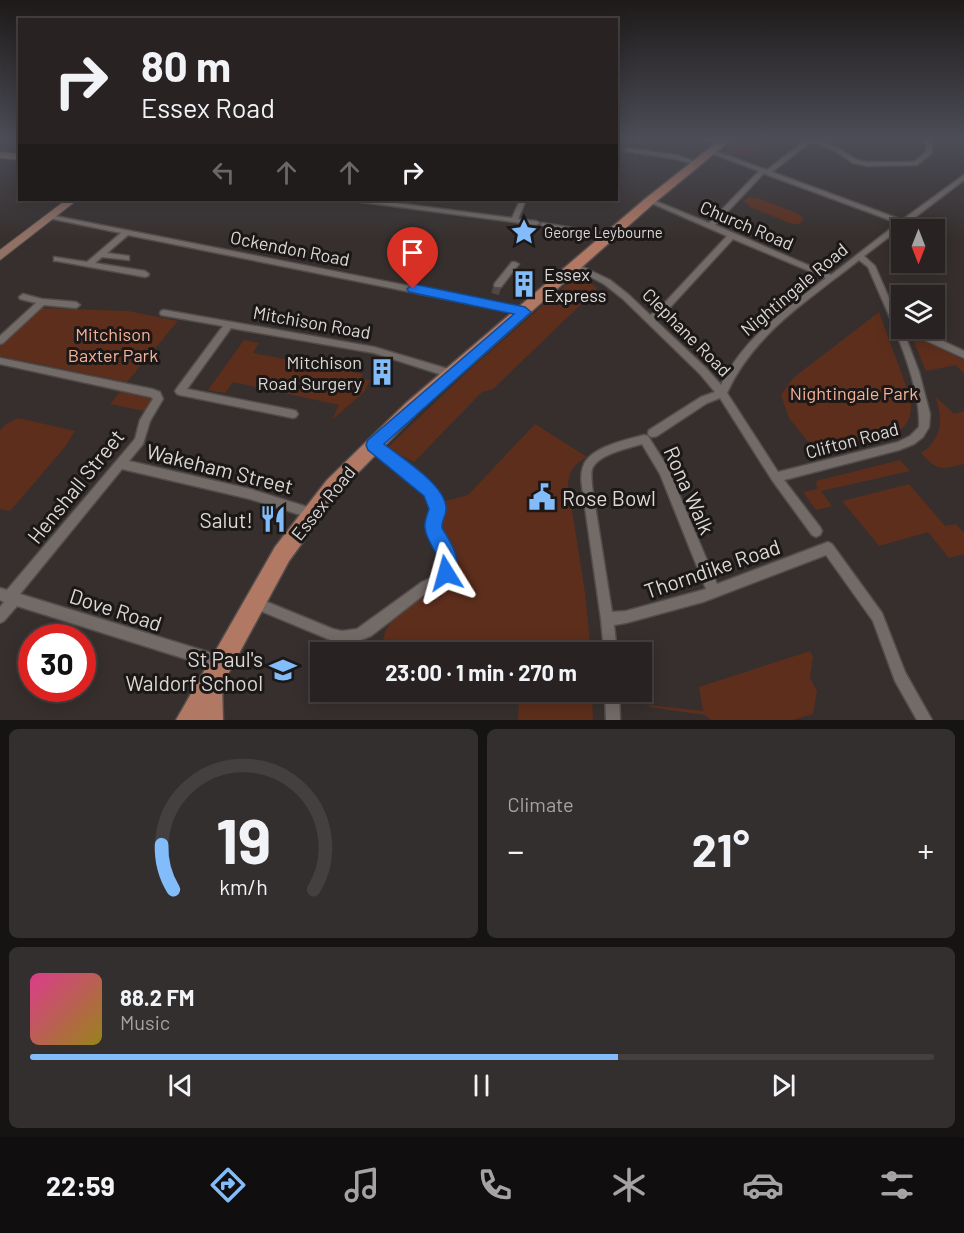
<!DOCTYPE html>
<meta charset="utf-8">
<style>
:root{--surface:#282322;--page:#342f2f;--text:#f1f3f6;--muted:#a5a4a5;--line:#444040;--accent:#82bcfa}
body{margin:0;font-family:Barlow,sans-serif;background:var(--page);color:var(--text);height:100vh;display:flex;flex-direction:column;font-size:22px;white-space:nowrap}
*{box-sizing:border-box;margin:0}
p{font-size:20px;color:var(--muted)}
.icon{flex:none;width:33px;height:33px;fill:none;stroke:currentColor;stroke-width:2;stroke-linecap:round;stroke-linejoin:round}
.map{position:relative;height:720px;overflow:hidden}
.sheet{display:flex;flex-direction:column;gap:9px;padding:9px;background:#161313;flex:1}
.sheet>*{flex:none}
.banner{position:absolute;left:18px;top:18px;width:600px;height:183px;border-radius:0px;box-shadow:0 3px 15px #0003,0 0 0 2px var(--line);background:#282322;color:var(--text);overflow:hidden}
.needle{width:39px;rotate:180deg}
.buttons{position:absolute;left:891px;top:219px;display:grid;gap:12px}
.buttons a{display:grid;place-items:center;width:54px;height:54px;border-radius:0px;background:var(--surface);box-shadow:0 3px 15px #0003,0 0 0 2px var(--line);font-size:30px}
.speed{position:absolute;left:18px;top:624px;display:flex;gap:12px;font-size:30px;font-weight:700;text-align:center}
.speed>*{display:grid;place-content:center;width:78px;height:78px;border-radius:50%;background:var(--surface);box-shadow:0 3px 15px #0003,0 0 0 2px var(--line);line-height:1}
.speed .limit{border:9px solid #d22;background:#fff;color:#111}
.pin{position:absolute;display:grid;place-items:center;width:51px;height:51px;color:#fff;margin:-62px -26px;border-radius:50% 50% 50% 0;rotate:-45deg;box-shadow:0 0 6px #0007}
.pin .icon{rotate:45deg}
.me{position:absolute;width:66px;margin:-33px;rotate:352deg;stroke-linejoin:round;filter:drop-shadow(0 0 4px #0008)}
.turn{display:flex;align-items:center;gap:21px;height:126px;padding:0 24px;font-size:27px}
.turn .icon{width:78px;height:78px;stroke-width:2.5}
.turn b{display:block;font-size:42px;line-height:51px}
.lanes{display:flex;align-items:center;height:57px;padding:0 24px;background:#0003;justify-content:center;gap:30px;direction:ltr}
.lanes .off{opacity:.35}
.big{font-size:45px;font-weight:700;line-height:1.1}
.sheet .tile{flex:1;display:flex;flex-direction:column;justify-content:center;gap:9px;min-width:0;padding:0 21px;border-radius:9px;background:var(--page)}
.sheet .dial{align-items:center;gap:0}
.dial svg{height:156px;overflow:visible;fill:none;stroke:var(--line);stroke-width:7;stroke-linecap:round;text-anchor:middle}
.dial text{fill:var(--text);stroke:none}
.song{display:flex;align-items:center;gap:18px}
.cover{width:72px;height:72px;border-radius:9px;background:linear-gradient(135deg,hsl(330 70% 55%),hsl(50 70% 35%))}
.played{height:6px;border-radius:3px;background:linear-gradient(90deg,var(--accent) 65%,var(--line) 65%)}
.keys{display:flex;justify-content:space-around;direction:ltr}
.heat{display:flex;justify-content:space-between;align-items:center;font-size:33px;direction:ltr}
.sheet .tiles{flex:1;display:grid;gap:9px;grid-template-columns:1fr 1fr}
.tile:last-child{grid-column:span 2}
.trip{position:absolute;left:310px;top:642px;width:342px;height:60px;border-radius:0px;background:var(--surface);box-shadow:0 3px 15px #0003,0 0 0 2px var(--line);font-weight:700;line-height:60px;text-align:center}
.dock{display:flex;height:96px;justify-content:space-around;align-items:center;background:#100e0e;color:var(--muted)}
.dock .icon{width:42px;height:42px}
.dock .on{color:var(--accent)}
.dock b{font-size:27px;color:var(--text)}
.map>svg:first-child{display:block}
</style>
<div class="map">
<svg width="964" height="720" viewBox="0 0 964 720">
<rect width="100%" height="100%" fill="#362f2d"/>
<path fill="#5d2e1c" d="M740,139H775L747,156L722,153Z
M749,197L758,198L799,214L804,219L799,224H792L750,207L744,201Z
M575,277L585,279L596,287V290L493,389L482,392L414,462L387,448L467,372Z
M41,308L128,311L178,321L127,382L0,356V346Z
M879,312L909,394C913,410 912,423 896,433L817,453L789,418L781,395L793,378Z
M911,335L964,360V373L956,365L926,371Z
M244,340L259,343L253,353L363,374L361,379L370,380L364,392L332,420L339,405L233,382L225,393L208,390Z
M120,392L149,398L152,401L145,411L110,404Z
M935,396L954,414L964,411V464C941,470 937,471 921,453C942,439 944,419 935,396Z
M18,418L75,431L65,447L10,511L0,509V430L6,424Z
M535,424L587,457C575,464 570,469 568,484L585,593L591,652H383C383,646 383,635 386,630C415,583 481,599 437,526L442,516V502L468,495Z
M900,460L910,471L821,491L832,506L816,510L803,492L817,489L816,481Z
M909,484L945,526L956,524L964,533V554L949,558L928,532L879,546L842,501Z
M810,651L813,657L810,678L817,691L813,714L793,720H711L705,715L649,707V705L703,711L699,687Z
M467,692H592L593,720H518L519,698Z"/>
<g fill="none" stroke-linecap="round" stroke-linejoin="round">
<path stroke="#4f4846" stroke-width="8" stroke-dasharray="8 4" stroke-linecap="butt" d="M495,294L498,285"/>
<defs>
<path id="street" d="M701,139H710L723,144L720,146Z
M807,139H816L839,149L857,160L867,162H911L915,161L926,152V144L921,139H927L932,144V153L917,165L867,166L853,163L835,151L812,141L772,172L902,220L964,175V180L864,256L875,266L902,328H915L964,351V358L903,330L919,372L930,414L929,427L923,437L914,444L899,450L784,480L820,527L822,531L820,535L816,537L812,535L772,480L720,398L707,403L657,436L653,437L649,436L648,433L649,430L701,397L715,392L700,374L623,299L604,284L572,267L576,264L579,265L610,280L629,295L650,315L657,311L727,236L649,202V200H653L709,223L759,171L708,152V150H712L767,170ZM764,173L765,174L898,223L831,275L715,225ZM733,239L826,278C786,309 743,338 721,385L706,368L655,320L663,315ZM859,260L868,267C886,310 922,381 919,427L910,436L898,442L778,472L727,393C754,333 810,299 859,260Z
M627,148L677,155L699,163L696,165L676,159L625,151V149Z
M358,200H373L512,218L520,200H526L518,219L536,221L540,223L536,225L361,202Z
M50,215L525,309L529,312L525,315L128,235L107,253L129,256V260L102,257L95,263L145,271L149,274L148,276L145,277L57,261H54V257L87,262L121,233L48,218L47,217Z
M542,223L610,234L614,236L610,238L545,227L541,225Z
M512,262H515L519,264L501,287H495L494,285L495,283Z
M23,294L42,299L76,302L80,305L76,308L44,305L3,343L0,344V336L36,303L20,299L19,297Z
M164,310L374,347L455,371L457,374L455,377L452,378L374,353L231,328L187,389L293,410L296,411L298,414L296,417L293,418L180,395L177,394L175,391L177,388L223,326L161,315L160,313L161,311Z
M0,358L152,389L160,392L163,399L150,421L143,444L129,461L250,489L314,509L316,513L314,517L310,518L250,499L122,469L20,594L221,656L226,658L228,663L226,668L221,670L17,606L4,621L0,623V607L4,602L0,600V588L7,590L135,439L140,420L153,399L151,397L0,364Z
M644,435L648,436L668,468L717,584L828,542L832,544L882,613L905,672L932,720H917L895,681L873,621L826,555L703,602L626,623L614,625L617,652H604L601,619L582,486C581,480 581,473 583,467C589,447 626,440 644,435ZM642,444L660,474L706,589L626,611L612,612L592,486C592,480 590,472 593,467C600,454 629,448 642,444Z
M373,441C392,449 436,481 442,502C444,510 438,517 439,525C440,532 451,555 455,564L445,583L430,590L371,636L358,641L342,643L333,641L251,607L249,603L251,599L255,597L333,629L342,631L357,629L361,626L422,582L437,575L443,563C440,555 427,530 427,524C427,515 434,510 430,501C422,482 386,460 369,448L368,445L369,442Z
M605,692H619L620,720H606Z"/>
<path id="secondary" d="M0,152L20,154V160L0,158Z
M66,200H77L0,260V250Z"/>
<path id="primary" d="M721,139H732L653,204L418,412L340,491L289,561L222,685L223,720H176L275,547L327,480L406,403L645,199Z"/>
</defs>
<use href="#street" stroke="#524d4b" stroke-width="3"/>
<use href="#secondary" stroke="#524d4b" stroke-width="2"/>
<use href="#primary" stroke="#524d4b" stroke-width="3"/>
<use href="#street" fill="#736b68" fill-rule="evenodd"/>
<use href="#secondary" fill="#927165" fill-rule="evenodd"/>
<use href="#primary" fill="#b17863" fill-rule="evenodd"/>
</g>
<linearGradient id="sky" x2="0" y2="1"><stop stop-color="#1e1a19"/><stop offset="0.58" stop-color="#4c4d57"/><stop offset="1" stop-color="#4c4d57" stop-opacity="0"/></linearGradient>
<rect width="964" height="240" fill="url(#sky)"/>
<path fill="#1a73e8" stroke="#114b97" stroke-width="1.5" d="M413,284L525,307L531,312L384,444C401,458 448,486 446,510C446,516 441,521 442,528C453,547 462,557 453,579L446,582L440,579L437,573C443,554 427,545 425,528C424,522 427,515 429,509L424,496L368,450L366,445L368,440L514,314L409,292L407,289Z"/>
<defs>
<symbol id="sight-bare" viewBox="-9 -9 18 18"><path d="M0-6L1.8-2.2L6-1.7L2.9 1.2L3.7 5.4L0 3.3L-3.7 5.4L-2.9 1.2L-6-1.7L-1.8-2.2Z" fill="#82bcfa" stroke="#1b1817" stroke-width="2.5" paint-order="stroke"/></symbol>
<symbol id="building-bare" viewBox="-9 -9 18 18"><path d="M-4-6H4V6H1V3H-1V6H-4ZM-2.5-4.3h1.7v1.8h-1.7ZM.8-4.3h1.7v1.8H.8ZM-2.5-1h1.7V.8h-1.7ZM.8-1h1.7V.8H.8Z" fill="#82bcfa" stroke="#1b1817" stroke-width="2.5" paint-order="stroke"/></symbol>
<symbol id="civic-bare" viewBox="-9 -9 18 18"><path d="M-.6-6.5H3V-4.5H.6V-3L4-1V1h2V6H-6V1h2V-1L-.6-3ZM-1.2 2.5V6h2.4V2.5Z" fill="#82bcfa" stroke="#1b1817" stroke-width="2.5" paint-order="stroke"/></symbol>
<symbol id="restaurant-bare" viewBox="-9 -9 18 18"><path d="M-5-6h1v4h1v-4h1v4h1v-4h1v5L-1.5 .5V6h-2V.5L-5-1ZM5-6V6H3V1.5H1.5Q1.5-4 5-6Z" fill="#82bcfa" stroke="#1b1817" stroke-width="2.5" paint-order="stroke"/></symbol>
<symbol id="school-bare" viewBox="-9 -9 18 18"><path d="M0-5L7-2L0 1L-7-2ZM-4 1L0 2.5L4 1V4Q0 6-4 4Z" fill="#82bcfa" stroke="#1b1817" stroke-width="2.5" paint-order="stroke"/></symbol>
</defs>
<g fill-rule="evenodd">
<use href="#sight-bare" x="505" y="213" width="38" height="38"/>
<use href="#building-bare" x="505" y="265" width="38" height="38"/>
<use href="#building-bare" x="363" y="353" width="38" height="38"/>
<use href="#civic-bare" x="523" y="478" width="38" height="38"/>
<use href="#restaurant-bare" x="254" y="500" width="38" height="38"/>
<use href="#school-bare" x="264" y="651" width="38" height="38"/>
</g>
<g text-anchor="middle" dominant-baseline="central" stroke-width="6" stroke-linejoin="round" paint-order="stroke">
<g font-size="15" fill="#dcd8d6" stroke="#1b1817" text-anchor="start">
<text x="544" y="232">George Leybourne</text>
</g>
<g font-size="18" fill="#dcd8d6" stroke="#1b1817">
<text transform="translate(747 225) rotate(23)">Church Road</text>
<text transform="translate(290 248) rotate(11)">Ockendon Road</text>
<text transform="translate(794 289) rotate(-40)">Nightingale Road</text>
<text transform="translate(312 322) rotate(10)">Mitchison Road</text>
<text transform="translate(687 332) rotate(45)">Clephane Road</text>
<text transform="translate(852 440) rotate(-15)">Clifton Road</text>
<text transform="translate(323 503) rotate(-51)">Essex Road</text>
</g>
<g font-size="18" fill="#dcd8d6" stroke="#1b1817" text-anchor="start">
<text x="544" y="274">Essex<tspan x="544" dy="21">Express</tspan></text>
<text x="362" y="362" text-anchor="end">Mitchison<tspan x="362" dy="21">Road Surgery</tspan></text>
</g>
<g font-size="18" fill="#f6b197" stroke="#1b1817">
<text x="113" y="334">Mitchison<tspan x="113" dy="21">Baxter Park</tspan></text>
<text x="854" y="393">Nightingale Park</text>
</g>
<g font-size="21" fill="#dcd8d6" stroke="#1b1817">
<text transform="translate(220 468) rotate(14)">Wakeham Street</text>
<text transform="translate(75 486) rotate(-51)">Henshall Street</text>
<text transform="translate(690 490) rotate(66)">Rona Walk</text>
<text transform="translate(712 568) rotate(-19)">Thorndike Road</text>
<text transform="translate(116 609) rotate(18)">Dove Road</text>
</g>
<g font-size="21" fill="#dcd8d6" stroke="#1b1817" text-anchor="end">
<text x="562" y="497" text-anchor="start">Rose Bowl</text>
<text x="253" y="519">Salut!</text>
<text x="263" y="658">St Paul's<tspan x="263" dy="24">Waldorf School</tspan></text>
</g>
</g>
</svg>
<div class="buttons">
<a><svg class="needle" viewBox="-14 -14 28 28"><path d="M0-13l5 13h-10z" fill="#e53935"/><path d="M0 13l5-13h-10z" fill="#a5a4a5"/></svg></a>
<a><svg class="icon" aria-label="layers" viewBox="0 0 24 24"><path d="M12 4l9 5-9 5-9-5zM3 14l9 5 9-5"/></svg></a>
</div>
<div class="speed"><div class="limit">30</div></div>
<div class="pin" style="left:413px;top:289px;background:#d93025"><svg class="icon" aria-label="arrive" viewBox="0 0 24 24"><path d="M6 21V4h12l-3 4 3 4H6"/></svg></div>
<svg class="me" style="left:446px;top:573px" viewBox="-20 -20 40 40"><path d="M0-17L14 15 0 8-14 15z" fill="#1a73e8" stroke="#fff" stroke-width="4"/></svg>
<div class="trip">23:00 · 1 min · 270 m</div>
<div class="banner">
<div class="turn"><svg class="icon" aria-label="right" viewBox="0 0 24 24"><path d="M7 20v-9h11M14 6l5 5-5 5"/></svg><div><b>80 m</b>Essex Road</div></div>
<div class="lanes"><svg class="icon off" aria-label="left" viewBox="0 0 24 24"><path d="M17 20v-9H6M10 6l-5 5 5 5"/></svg><svg class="icon off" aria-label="ahead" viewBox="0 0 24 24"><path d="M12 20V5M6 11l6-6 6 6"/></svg><svg class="icon off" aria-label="ahead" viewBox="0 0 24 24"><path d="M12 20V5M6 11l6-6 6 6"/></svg><svg class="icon" aria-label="right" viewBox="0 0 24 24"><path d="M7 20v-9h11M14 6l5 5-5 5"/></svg></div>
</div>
</div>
<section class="sheet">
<div class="tiles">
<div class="tile dial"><svg viewBox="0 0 100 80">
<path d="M14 69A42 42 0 1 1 86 69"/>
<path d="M14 69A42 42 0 0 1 8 46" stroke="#82bcfa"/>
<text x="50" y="56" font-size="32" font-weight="700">19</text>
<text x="50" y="72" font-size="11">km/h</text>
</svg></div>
<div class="tile"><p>Climate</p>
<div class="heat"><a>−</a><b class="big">21°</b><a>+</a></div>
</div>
<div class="tile">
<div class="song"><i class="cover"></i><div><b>88.2 FM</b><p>Music</p></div></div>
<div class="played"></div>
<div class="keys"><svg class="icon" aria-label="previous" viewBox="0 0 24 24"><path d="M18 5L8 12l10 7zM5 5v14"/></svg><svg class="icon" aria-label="pause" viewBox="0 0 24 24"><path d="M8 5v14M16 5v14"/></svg><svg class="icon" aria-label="next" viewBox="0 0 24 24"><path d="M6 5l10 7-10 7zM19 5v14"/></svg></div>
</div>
</div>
</section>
<nav class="dock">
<b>22:59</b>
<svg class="icon on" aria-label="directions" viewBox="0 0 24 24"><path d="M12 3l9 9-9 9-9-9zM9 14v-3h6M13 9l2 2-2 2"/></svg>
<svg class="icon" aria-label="music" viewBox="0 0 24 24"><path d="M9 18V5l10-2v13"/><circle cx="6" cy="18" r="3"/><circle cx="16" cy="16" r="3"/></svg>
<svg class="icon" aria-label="phone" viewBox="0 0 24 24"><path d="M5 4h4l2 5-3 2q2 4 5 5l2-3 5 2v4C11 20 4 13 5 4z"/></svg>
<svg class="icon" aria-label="climate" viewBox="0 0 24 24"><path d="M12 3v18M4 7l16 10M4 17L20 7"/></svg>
<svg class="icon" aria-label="car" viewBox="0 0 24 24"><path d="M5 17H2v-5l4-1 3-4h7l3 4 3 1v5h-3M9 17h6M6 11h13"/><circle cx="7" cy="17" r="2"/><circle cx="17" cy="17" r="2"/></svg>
<svg class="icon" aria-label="filters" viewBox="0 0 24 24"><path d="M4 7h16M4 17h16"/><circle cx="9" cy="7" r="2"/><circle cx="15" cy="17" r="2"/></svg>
</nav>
